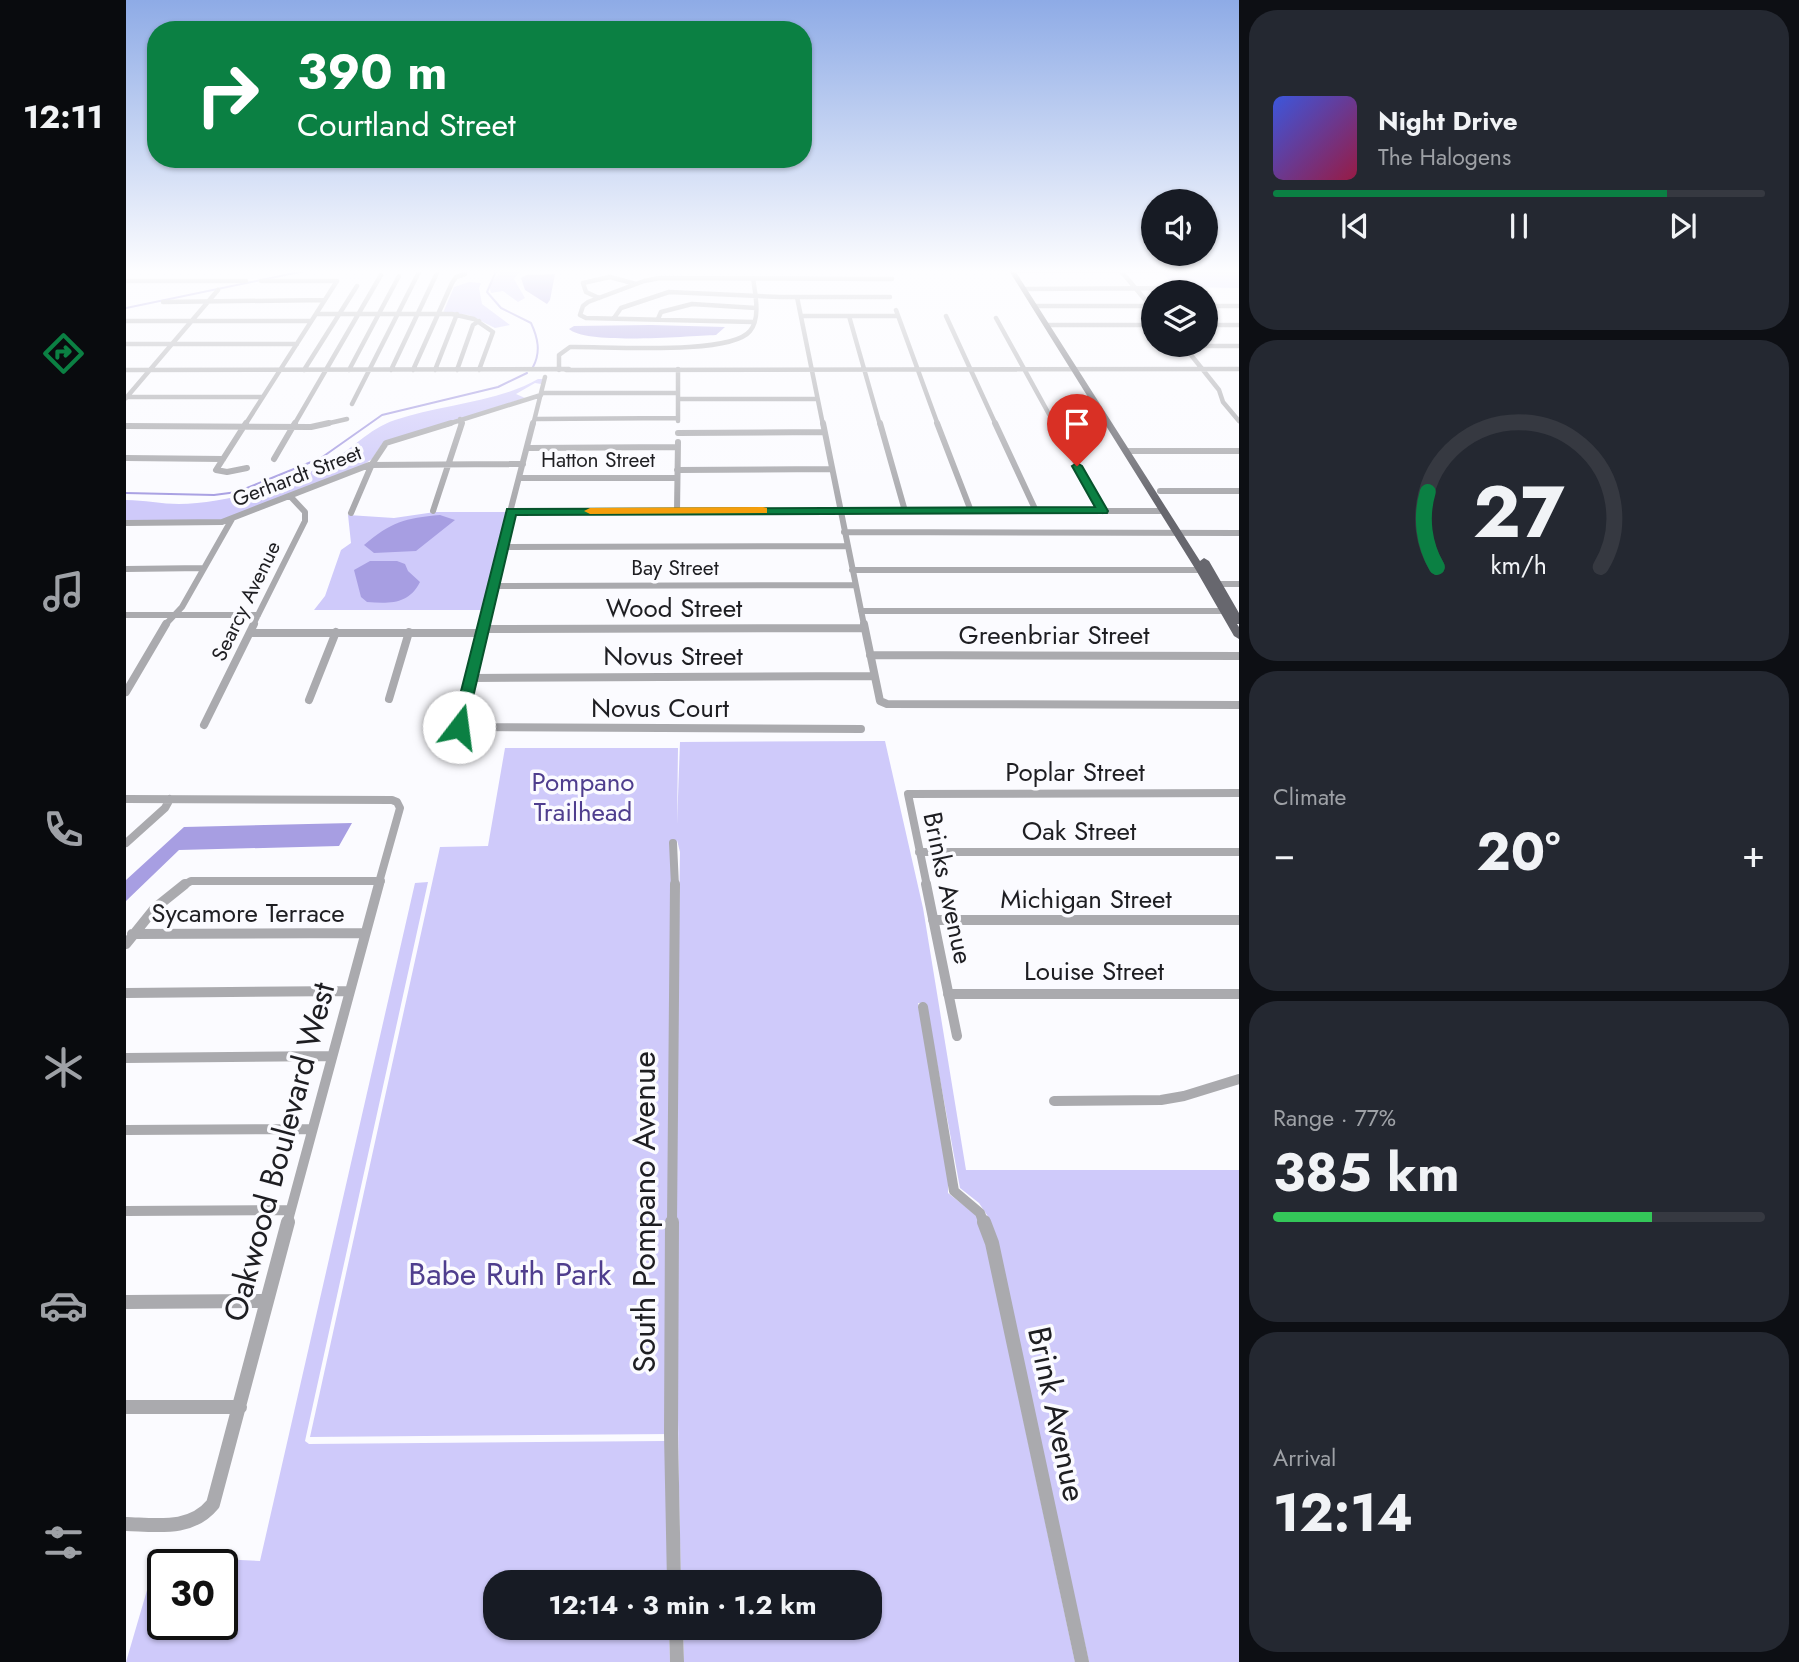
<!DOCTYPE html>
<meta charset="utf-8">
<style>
:root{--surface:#171b24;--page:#242831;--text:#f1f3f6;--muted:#9ea1a6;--line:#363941;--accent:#0b8043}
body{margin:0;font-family:Jost,sans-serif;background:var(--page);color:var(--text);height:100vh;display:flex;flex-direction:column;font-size:26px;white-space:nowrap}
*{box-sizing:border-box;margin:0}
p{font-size:23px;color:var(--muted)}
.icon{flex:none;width:38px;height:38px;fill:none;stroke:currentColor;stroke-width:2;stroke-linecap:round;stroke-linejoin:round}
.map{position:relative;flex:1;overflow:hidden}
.details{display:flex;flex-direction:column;gap:10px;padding:10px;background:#0d0f14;width:560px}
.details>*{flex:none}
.hud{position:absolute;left:21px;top:21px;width:665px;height:147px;border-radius:28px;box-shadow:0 2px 5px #0004;background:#0b8043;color:#fff;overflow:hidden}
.tools{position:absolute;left:1015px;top:189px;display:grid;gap:14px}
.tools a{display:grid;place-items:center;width:77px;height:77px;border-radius:50%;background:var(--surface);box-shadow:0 2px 5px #0004;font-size:35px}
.speed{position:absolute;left:21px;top:1549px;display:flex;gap:14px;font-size:35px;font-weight:700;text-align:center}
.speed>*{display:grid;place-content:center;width:91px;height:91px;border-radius:50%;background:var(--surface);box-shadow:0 2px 5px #0004;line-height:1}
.speed .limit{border:4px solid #111;border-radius:10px;background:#fff;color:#111}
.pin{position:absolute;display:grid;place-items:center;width:60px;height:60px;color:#fff;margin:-72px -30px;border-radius:50% 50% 50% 0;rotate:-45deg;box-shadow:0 0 7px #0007}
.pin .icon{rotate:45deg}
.me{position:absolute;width:77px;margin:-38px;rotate:15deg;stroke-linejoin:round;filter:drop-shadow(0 0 5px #0008)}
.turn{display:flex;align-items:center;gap:24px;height:147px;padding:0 35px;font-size:32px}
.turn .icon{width:91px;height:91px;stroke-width:2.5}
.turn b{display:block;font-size:49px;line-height:60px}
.big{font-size:52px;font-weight:700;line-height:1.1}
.details .widget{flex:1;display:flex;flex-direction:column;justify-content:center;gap:10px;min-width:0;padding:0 24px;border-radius:28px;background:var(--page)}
.details .dial{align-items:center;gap:0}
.dial svg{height:182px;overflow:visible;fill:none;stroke:var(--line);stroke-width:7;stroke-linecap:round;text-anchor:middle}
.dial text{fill:var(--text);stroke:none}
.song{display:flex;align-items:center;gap:21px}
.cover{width:84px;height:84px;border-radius:10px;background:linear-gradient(135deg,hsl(230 70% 55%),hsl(340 70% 35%))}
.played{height:7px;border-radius:4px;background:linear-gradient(90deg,var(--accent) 80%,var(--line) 80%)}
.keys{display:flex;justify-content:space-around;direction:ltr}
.heat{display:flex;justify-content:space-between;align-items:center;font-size:38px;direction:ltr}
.charge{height:10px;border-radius:5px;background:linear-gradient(90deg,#34c759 77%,var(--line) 0)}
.trip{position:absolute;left:357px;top:1570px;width:399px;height:70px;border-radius:28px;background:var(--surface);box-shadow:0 2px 5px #0004;font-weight:700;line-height:70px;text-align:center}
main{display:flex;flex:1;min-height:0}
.tab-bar{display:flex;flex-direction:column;width:126px;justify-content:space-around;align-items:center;background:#090b0e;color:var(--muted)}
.tab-bar .icon{width:49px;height:49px}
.tab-bar .selected{color:var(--accent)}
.tab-bar b{font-size:32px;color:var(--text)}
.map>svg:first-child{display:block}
</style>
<main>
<nav class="tab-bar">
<b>12:11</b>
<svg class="icon selected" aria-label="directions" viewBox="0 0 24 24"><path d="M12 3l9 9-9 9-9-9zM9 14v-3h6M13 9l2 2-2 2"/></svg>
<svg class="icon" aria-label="music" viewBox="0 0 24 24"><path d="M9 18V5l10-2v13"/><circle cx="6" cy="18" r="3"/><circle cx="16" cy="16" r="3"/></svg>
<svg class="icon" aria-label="phone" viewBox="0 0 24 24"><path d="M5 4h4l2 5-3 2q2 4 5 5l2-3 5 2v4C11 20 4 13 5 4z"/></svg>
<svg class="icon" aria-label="climate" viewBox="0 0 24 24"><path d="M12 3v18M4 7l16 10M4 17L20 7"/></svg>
<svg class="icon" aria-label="car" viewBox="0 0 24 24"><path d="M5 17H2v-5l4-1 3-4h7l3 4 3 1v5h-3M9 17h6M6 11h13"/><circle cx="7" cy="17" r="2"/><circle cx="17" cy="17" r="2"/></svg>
<svg class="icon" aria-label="filters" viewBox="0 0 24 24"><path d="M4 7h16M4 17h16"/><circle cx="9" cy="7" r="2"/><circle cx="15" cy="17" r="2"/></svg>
</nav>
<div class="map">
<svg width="1113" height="1662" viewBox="0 0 1113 1662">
<rect width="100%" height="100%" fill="#fbfbff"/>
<path fill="#cfcafa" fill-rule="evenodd" d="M378,269H440L394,271L388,279L399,298L392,302L377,291L365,293L363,284Z
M1037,273H1113V288L1049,287Z
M343,282L355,283L353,288L356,304L384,325L369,328L343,315L317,313L328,287Z
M412,379H417L415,384L409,383L390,394L399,398L256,444L246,459L237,465L98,520L0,521V500C18,500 36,504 53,504C99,504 161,485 202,463C226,450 242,429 269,420C313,405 373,402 412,379Z
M309,512H382L358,610H188L199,596L215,550L225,543L222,515L268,518Z
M759,741L797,908L840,1170H1113V1662H963L863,1218L853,1203L834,1188L800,1003H792L822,1174V1193L850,1215L857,1230L949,1662H558L557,1628H744V1582H555C549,1339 550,1095 554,852L551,840L545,1434L184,1437L314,847L362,846L379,748H552L551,824L554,742Z
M302,882L179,1441L183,1444L539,1441L542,1582H369V1628H543L544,1662H0L31,1556L134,1561L289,883ZM37,1564H96V1624H37Z"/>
<path fill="#a79ee2" d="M429,274L424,300L421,304L399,290L395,278L400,275Z
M525,325L599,327L590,335C563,336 460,345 443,329L448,326Z
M314,515L329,520L290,551L248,553L238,545C265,522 279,518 314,515Z
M244,561H271L279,564L282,571L294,582C283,604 264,604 241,602L235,597L228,570Z
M226,823L213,846L53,850L0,901V880L58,827Z"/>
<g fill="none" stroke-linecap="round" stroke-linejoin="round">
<path stroke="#a79ee2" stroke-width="2" d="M371,269L361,292L375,308L405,323C412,338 415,352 407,367
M0,308L188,269
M0,493L88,495L111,492L195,458L256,415L372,387L401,373"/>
<path stroke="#aaaaae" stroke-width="4.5" d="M445,269H559
M887,271H1113
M995,271L1026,308
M0,281H120
M898,289L1053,288
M671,297L697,425
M473,298L460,292L457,283L484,277L510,284
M37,302L199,300
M908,306H1027
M1080,306H1113
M770,310L812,425
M190,314H326L348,319L367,332L353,370
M675,316H770
M723,316L754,425
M820,316L870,425
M488,318L495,308L543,292L654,297H764
M870,318L929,425
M532,319L535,312L566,304L630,308
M0,321H185
M627,322L460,318L454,315L457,306L462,302L518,281L534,278L766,279
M920,325H1027
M1080,325H1113
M0,344H171
M1057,345L1093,390L1097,402L1113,421
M1058,346H1113
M552,369V421
M0,370L443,369
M178,370L231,286
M223,370L273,276
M265,370L311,273
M287,370L326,283L330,277L339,274
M309,370L331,314
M331,370L347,325L353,321
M433,370V355L444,347C478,346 604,356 624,331C635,318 629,293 627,278
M440,370L1113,369
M415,393H552
M0,397H136
M0,398L92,290
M552,399H691
M226,404L293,272
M334,419L335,425
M410,419L552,418
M119,425L211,281H135
M168,425L255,275
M195,425L221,419
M319,425L415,395
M407,425L419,377"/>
<path stroke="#aaaaae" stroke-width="6" d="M120,423L90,470L101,472L121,468
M697,423L738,625
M754,423L779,511
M811,423L845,511
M869,423L910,511
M928,423L977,511
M0,426L185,427L203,423
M552,433L697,432
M403,448L551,447
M1000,451H1113
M0,458L97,459
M148,459L169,423
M551,470L705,469
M393,478H551
M1034,491H1113
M307,511L336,423
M385,511H1038
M551,511L552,442
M225,513L246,464L260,443L325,423
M0,523L96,522L243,465L397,464
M718,532L1113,533
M375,547L721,546
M0,569L78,568
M726,570H1075
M1087,584H1113
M368,586L729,585
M735,611H1097
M0,615H132
M39,625L56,607L106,519
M127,625L179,521V512L164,496
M360,625L375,547L407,423"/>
<path stroke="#aaaaae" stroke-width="8" d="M360,624L355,633L333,727L735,729
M738,624L754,701L761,704L1113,705
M359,629L738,628
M124,633H355
M744,655L1113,656
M346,678L748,676
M0,692L40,624
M263,699L283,632
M183,700L210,632
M78,725L128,624
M0,799L266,800L271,802L274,808L252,886
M0,843L39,808L44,799
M547,843L549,886
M793,852H1113
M56,886L65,881H255
M801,886L782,794L1113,793"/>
<path stroke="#aaaaae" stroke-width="10" d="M800,884L831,1036
M807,920H1113
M6,934L239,933
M0,944L29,908L59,884
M0,993L223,991
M822,994H1113
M797,1007L828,1191L854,1213L858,1224
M0,1058L205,1056
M928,1101L1035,1100L1058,1096L1113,1079
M0,1130L186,1129
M0,1211L164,1210
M161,1224L253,884
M546,1224L549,884"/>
<path stroke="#aaaaae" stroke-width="14" d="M546,1222L545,1434L548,1582
M858,1222L866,1243L956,1662
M0,1302L140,1301
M0,1407H114
M0,1524C32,1525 65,1531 87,1504L162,1222
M550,1628L551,1662"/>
<path fill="#67676e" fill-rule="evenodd" d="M882,269H888L1074,561L1078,558L1083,561L1113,613V624H1111L1113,627V639L1108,636L1070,570Z"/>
</g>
<linearGradient id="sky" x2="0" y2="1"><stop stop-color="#8eabe6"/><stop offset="0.54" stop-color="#fdfdff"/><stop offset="1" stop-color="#fdfdff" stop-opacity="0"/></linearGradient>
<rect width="1113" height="502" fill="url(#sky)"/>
<path fill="#0b8043" stroke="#07532c" stroke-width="2" d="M951,463L956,466L982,511L981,513L390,515L340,727L333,733L326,727L381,509L969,507L946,466Z"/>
<path fill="#f59e0b" d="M637,507L641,508V513L464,514L458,511L464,508Z"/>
<g text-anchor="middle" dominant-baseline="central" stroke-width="7" stroke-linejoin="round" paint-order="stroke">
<g font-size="21" fill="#1e1e22" stroke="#fbfbff">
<text x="472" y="460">Hatton Street</text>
<text transform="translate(171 476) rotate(-21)">Gerhardt Street</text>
<text x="549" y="568">Bay Street</text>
<text transform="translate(120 601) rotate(-64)">Searcy Avenue</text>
</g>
<g font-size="26" fill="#1e1e22" stroke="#fbfbff">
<text x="548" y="608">Wood Street</text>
<text x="928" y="635">Greenbriar Street</text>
<text x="547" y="656">Novus Street</text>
<text x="534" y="708">Novus Court</text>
<text x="949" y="772">Poplar Street</text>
<text x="953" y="831">Oak Street</text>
<text transform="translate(822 888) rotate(78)">Brinks Avenue</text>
<text x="960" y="899">Michigan Street</text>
<text x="122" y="913">Sycamore Terrace</text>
<text x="968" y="971">Louise Street</text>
</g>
<g font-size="26" fill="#4f3e8e" stroke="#fbfbff">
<text x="457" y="782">Pompano<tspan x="457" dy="30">Trailhead</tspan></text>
</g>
<g font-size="32" fill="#1e1e22" stroke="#fbfbff">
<text transform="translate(153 1152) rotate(-75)">Oakwood Boulevard West</text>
<text transform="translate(518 1212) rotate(-90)">South Pompano Avenue</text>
<text transform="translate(931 1414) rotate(78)">Brink Avenue</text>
</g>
<g font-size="32" fill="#4f3e8e" stroke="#fbfbff">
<text x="384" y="1274">Babe Ruth Park</text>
</g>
</g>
</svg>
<div class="tools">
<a><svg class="icon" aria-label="sound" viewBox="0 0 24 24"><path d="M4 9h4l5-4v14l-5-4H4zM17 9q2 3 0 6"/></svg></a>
<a><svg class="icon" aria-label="layers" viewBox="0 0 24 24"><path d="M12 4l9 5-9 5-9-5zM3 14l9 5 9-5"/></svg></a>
</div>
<div class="speed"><div class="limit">30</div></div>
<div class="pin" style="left:951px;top:466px;background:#d93025"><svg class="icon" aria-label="arrive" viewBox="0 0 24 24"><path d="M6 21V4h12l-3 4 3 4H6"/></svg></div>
<svg class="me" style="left:333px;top:727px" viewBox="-20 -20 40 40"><circle r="19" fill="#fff"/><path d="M0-13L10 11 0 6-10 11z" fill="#0b8043"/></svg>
<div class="trip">12:14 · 3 min · 1.2 km</div>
<div class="hud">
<div class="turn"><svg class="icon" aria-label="right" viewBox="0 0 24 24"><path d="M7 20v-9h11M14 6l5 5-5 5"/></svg><div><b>390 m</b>Courtland Street</div></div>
</div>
</div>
<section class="details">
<div class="widget">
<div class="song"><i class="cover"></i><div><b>Night Drive</b><p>The Halogens</p></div></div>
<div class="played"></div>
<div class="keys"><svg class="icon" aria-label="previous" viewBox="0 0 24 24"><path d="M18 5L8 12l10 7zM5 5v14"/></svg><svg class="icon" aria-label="pause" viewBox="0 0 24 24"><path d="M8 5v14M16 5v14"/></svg><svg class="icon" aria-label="next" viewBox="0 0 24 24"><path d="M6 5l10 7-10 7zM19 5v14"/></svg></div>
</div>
<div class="widget dial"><svg viewBox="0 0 100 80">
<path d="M14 69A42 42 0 1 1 86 69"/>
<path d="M14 69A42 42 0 0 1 10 36" stroke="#0b8043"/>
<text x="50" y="56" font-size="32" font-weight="700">27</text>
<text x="50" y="72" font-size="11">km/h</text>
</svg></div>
<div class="widget"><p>Climate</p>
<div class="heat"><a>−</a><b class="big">20°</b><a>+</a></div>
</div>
<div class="widget"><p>Range · 77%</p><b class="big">385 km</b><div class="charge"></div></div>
<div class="widget"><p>Arrival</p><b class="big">12:14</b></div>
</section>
</main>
